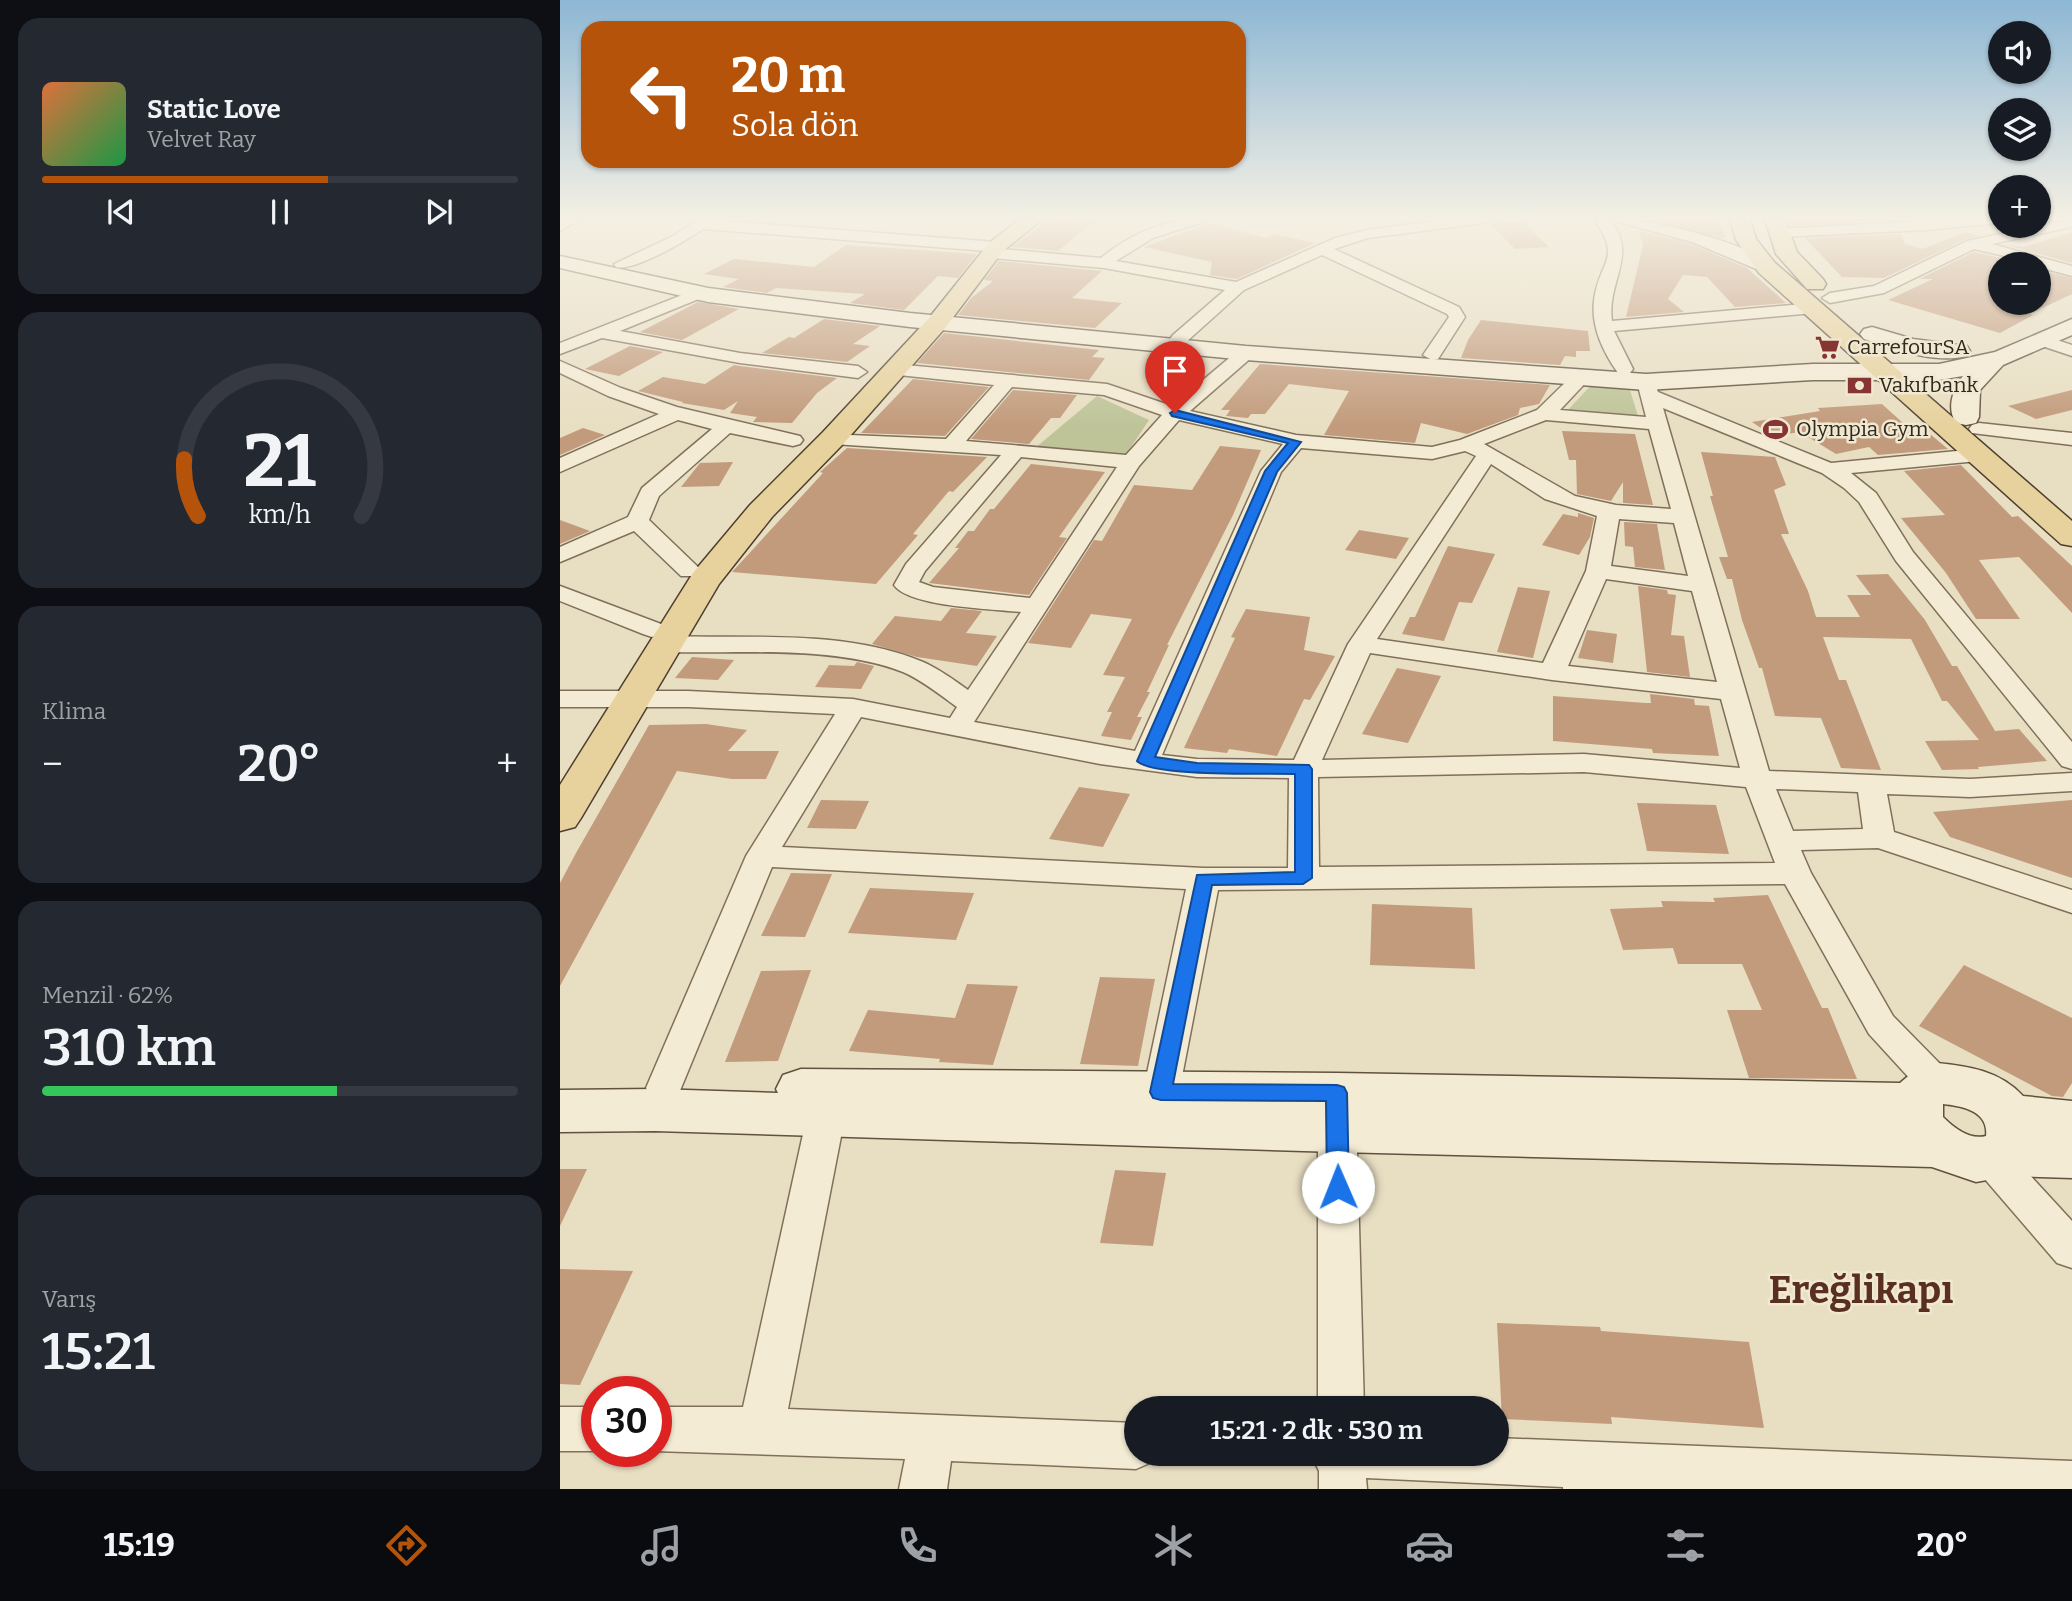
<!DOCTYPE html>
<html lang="tr">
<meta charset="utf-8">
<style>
:root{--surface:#171b24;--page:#242831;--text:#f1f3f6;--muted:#9ea1a6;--line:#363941;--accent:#b45309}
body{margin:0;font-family:Bitter,serif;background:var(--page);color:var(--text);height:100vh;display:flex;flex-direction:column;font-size:26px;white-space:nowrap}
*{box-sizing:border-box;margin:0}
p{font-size:23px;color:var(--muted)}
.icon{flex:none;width:38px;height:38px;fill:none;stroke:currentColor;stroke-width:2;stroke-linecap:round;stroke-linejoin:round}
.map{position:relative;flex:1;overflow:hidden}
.drawer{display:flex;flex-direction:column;gap:18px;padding:18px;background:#0d0f14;width:560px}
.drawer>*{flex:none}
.top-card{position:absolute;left:21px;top:21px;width:665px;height:147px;border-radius:21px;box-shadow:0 2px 5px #0004;background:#b45309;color:#fff;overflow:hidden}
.tools{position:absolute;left:1428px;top:21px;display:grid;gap:14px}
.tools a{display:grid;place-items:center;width:63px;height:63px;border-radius:50%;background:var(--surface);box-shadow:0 2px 5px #0004;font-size:35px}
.speed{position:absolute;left:21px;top:1376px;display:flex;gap:14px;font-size:35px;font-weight:700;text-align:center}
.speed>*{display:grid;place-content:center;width:91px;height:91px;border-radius:50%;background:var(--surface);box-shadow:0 2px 5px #0004;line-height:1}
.speed .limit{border:10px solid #d22;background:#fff;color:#111}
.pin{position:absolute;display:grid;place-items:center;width:60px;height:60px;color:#fff;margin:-72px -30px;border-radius:50% 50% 50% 0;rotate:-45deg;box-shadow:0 0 7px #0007}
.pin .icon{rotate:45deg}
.me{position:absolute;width:77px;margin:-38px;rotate:359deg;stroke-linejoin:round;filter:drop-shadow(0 0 5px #0008)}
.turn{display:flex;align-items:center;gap:24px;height:147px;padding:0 35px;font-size:32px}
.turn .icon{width:91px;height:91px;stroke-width:2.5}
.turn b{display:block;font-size:49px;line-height:60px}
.big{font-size:52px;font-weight:600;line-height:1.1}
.drawer .card{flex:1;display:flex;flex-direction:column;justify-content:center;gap:10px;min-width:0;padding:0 24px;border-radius:21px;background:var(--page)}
.drawer .dial{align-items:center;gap:0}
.dial svg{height:182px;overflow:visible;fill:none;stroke:var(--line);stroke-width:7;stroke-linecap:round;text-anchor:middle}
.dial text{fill:var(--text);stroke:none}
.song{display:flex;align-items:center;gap:21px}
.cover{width:84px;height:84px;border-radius:10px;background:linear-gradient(135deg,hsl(20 70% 55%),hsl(140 70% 35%))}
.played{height:7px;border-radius:4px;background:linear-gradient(90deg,var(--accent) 60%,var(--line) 60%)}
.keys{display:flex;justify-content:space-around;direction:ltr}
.heat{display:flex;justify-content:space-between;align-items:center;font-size:38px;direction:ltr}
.charge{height:10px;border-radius:5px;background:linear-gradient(90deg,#34c759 62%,var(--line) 0)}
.trip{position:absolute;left:564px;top:1396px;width:385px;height:70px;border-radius:35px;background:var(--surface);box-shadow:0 2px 5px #0004;font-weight:600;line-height:70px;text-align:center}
.tab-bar{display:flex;height:112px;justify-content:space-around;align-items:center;background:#090b0e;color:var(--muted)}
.tab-bar .icon{width:49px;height:49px}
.tab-bar .on{color:var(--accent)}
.tab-bar b{font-size:32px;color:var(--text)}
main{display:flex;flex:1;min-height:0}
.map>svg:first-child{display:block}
</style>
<main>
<section class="drawer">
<div class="card">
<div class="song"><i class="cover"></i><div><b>Static Love</b><p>Velvet Ray</p></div></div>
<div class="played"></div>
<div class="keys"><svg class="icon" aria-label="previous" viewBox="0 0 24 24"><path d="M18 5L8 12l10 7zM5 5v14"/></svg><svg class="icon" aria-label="pause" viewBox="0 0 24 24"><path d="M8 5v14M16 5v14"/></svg><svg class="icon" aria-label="next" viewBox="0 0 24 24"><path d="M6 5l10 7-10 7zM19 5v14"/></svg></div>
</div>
<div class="card dial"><svg viewBox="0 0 100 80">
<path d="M14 69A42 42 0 1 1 86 69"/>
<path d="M14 69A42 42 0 0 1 8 44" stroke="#b45309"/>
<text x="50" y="56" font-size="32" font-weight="700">21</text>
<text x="50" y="72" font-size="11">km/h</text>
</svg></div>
<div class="card"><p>Klima</p>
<div class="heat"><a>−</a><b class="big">20°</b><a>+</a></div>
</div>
<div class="card"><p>Menzil · 62%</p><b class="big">310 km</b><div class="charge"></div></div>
<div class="card"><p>Varış</p><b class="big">15:21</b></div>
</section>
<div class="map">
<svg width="1512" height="1489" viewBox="0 0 1512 1489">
<rect width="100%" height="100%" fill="#e8dec2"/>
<path fill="#bec498" d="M1032,384L1069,387L1078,416L1008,410Z
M537,396L589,420L563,459L474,449Z"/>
<path fill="#c29b7c" d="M490,219L534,221L498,251L452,247Z
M1082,219H1156L1166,237L1162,238Z
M1228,219H1335V220L1232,226Z
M962,221L989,247L955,249L930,224Z
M650,223L706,238L714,234L755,243L677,279L650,275L652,262L584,247Z
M1078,230L1131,244L1187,268L1226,303L1175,307L1147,277L1123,275L1108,299L1124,312L1066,317L1083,245Z
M1404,232L1420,236L1406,239L1324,278L1282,277L1245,238L1341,234L1345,244L1363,249Z
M1512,232V263L1443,244L1463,247Z
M286,245L417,254L398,278L378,276L344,310L290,303L305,294L216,288L207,293L163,287L179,279L144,274L174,259L254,267Z
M1414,252L1468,264H1440V303H1479V270L1512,278V294L1470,314L1473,315L1440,333L1328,300L1373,279H1359Z
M439,261L542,271L512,298L562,303L535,328L398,315L411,298L433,281L424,280Z
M138,302L179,309L122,340L80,332Z
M264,319L320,326L293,344L310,346L287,362L202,353L229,337L234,338Z
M921,320L1028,331L1030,351H1016V357L1005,356L1000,365L901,358L908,340Z
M384,333L539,350L532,357L545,358L529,380L357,363Z
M70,346L103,352L59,376L25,369Z
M700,364L990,385L979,404L960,408L958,415L907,434L861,423L855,443L764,435L789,391L729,384L705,414H691L688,418L666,416L670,410H661Z
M174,365L180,366L277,378L257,393L232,423L193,422L197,417L170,413L178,401L164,410L122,403L123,402L78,391L103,377L145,384Z
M353,379L429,387L385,436L301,433Z
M453,390L517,395L500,418H491L469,444L411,439Z
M1512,390V410L1476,419L1448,406Z
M1322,404L1355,434H1370L1388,449L1318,455L1309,447L1276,454L1240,432L1213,436L1192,422L1260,411L1258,408Z
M23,428L45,435L0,455V438Z
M1002,431L1075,434L1093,505L1063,503V482L1051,501L1017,494L1016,460H1009Z
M660,446L701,450L673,515L607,645H609L587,692H590L577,717H582L571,740L541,736L552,712H547L565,677L543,675L572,619L531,614L511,648L468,643L534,540L542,541L574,485L632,490Z
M287,448L427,457L393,492L389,491L353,534L358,535L316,584L172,572L263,473L260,472Z
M1141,452L1215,457L1226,485L1214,490L1229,534H1221L1248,591L1256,617H1300L1287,595H1311L1296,575L1328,574L1365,620L1392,666H1397L1435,731L1459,729L1487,761L1418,767L1419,769L1382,770L1365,741L1419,740L1387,701H1382L1351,639L1263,637L1279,680H1286L1321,770L1281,768L1261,718L1215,716L1202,668H1199L1182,620L1172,579H1167L1159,557H1168L1150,496H1153Z
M173,462L159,486L121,487L140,463Z
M471,464L545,472L499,537L507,538L469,595L369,583L399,548H395L408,531H414L430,509H434Z
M1401,465L1452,517L1458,516L1512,566V613L1459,557L1419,560L1460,619H1416L1386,573L1341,518L1385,515L1344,471Z
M1018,513L1034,518L1030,537L1019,555L982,545L1003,514L1018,517Z
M0,520L30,531L0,544Z
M1064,522L1097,524L1105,570L1075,567L1073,547L1065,546Z
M799,530L849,538L836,559L785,550Z
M888,546L935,554L912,603L899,602L884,641L842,634L850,617H855Z
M1078,586L1107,590L1108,594L1116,595L1111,635L1124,636L1130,677L1087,672Z
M958,587L990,591L973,658L937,652Z
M391,608L422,611L406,633L437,636L417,666L357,657L312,644L335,616L381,621Z
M686,609L750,617L744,650L775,656L750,700L744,699L717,756L669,749L667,753L624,748L675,638L671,637Z
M1027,630L1057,634L1053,663L1018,658Z
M132,657L174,660L158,680L115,678Z
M297,662L314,666L301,689L255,687L269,665L294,666Z
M837,668L881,676L848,743L802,734Z
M1090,694L1134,699L1135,705L1149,706L1159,756L1093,753L1092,749L993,741V696L1085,703H1091Z
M146,724L187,730L168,751H219L206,779H172L117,771L0,986V883L16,853L89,725Z
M519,787L570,794L543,847L489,839Z
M261,800L309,801L296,829L247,828Z
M1512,800V878L1390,837L1373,812Z
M1077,803L1156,805L1169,854L1087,851Z
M231,873L272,874L245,937L201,936Z
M310,888L414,893L396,940L288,933Z
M1208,895L1262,1008H1268L1297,1079L1189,1078L1167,1010H1202L1182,964H1118L1113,948L1063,950L1050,909L1103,907L1101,901L1155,902L1153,898Z
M812,904L912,908L915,969L810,965Z
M1404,965L1512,1018V1083L1503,1097L1492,1096L1359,1026Z
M251,970L218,1061L165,1062L201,971Z
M540,977L595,979L578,1066L520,1064Z
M407,984L458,986L433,1065L379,1062L380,1059L289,1051L308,1010L395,1018Z
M0,1169H27L0,1226Z
M555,1170L606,1173L593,1246L540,1243Z
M0,1269L73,1271L20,1385L0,1384Z
M937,1323L1040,1327L1041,1331L1189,1342L1204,1428L1051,1417L1052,1424L942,1419Z"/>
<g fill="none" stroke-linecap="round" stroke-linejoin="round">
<defs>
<path id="minor" d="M4,219H21L0,231V221Z
M139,219L436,242L441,244L442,249L541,258C571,233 606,219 645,219L643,222L593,238L556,261L676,282L775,238L807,230L891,219H931L924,223L808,238L774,249L899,307L905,317L878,359L872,360L863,355L889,317L887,314L762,255L684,290L625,343L619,344L610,339L613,335L665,290L544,268L433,258L428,256L427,251L143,229C127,240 74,272 56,267L54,264L113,236Z
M1034,219H1049C1080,253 1046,282 1052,321L1253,303L1261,308L1253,313L1054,331L1073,369L1070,373H1058C1043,352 1031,327 1034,301C1039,260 1063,260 1034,219Z
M1057,219C1091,219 1192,243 1215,268L1207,273L1201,271L1132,242L1059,222Z
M1395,219H1440V223L1366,230L1219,237L1212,233L1219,229Z
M1512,219V227L1432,244L1512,266V276L1479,267V264L1414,249L1324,293L1270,303L1262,298L1270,293L1314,286L1407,241Z
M140,288L148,293L146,296L60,331L180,353L298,366L307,372L298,378L180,363L42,338L0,354V343Z
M1482,335L1512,345V356L1476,344L1473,340L1476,336Z
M686,348L692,349L695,353L692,357L630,411L736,435L872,447L900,440L977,410L1015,373L1022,371L1031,377L1000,410L1086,417L1077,382L1086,376L1093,378L1098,392L1271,463L1418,449L1425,451L1428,455L1425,459L1418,461L1291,473L1316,493L1353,552L1512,742V769L1502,766L1336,561L1299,502L1284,488L1262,473L1103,408L1209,771L1410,779L1512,773V791L1410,797L1327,794L1334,832L1512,890V913L1318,848L1241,850L1251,873L1333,1016L1389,1073L1394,1083L1389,1093L1376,1097L1363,1093L1309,1034L1225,884L658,890L619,1092L614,1102L601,1107L588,1102L583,1092L626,889L212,867L117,1098L104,1103L91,1098L86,1088L186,856L275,714L128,707H0V691H128L293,699L390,718L397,707C380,695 362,680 343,672C273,645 182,654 108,652L99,649L95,644L99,639L108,636C191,639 284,629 363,662C379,669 394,680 408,690L461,612C433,609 349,607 334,585L346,564L441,455L273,444L266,442L263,438L266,434L386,439L434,385L329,374L326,370L329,366L335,364L547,384L612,406L680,349ZM452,387L544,395L602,415L566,455L406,441ZM619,420L723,444L701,471L575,751L414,722L579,466ZM986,420L1089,429L1111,509L1056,505L1015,496L924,444ZM741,448L872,459L905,451L916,456L788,644L734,760L637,759L602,755L721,472ZM461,457L557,467L470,598L373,587L359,582L365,571ZM931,464L985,499L1037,516L1026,571L983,663L817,639ZM1059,519L1114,523L1128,576L1051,566ZM1046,579L1132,591L1157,682L1008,666ZM810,653L992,680L1161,699L1180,768L1024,754L762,760ZM301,717L540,764L637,777L729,778L728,868H644L222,847ZM1024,772L1186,787L1215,863L759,867L758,777ZM1216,789L1298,792L1303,829L1233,831Z
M0,361L61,388L117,407L240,436L243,440L240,444L233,446L170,433L99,496L89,520L137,566L141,571L137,576H121L74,531L0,562V547L68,517L82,488L152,429L118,420L0,472V458L99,414L48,396L0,373Z
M1419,423L1512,433V445L1412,433L1409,429L1412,425Z
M0,586L101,624L105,629L101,634L92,637L83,634L0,601Z
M777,1099L790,1103L796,1114L804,1409H758V1114L764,1103Z
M266,1101L279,1105L285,1116L228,1409L576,1423V1454H596L592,1462L576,1469L391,1461L387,1489H339L345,1459L94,1451L96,1407H183L247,1116L253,1105Z
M1431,1143L1445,1148L1512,1221V1268L1497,1263L1417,1170L1412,1159L1417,1148Z
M0,1407H37L39,1451H0Z
M936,1438L1512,1461V1489H1003V1487L806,1478L807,1489H759V1471L751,1454H936Z"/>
<path id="secondary" d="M0,256L148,288L350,313L686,346L1086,374L1253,364H1379L1435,352L1512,319V335L1443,365L1420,390L1419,417L1416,423L1406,425L1396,423C1386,408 1393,389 1403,376L1379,380H1253L1086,390L686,360L350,327L148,302L0,268Z
M1312,327L1353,339L1407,346L1410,351L1407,356C1374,364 1334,349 1304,339L1300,334L1304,329Z
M1376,1063C1409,1066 1440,1071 1463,1096L1512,1101V1178L1449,1176L1416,1182L1372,1167L777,1152L95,1131L0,1132V1090L95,1089L218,1093L216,1089L223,1075L241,1069L777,1073L1340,1083L1353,1072ZM1383,1104C1402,1106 1429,1111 1426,1136C1410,1140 1395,1129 1383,1117Z"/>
<path id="primary" d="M460,219H483L443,251L385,328L283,444L212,517L159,584L21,818L15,827L0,831V785L133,573L190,505L263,432L369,318L429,243Z
M1170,219H1190L1196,239L1215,263L1512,521V546L1501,544L1199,273L1176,240Z
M1205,219H1225L1237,252L1263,279L1266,284L1263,289H1247L1216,254Z"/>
</defs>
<use href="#minor" stroke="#80705b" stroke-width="3"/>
<use href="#secondary" stroke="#61513f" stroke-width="3"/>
<use href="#primary" stroke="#4e3e2f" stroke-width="3"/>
<use href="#minor" fill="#f4ebd4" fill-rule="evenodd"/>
<use href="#secondary" fill="#f4ebd4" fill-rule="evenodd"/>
<use href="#primary" fill="#e7d29e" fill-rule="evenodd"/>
</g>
<linearGradient id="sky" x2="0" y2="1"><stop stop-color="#8db7d4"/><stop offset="0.51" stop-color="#f5f0e4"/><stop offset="1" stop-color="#f5f0e4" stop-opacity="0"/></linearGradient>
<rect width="1512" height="427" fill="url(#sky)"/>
<path fill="#1a73e8" stroke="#114b97" stroke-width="2" d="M615,410L741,442L717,472L595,757L637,763L749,765L752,769V878L743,884L652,885L613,1084L777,1085L784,1087L787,1093L789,1187L786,1194L778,1196L770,1194L767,1187L766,1101L601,1100L593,1098L590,1092L637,875L735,872V774C708,773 592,777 577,761L705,471L728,443L612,416L610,413Z"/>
<defs>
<symbol id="supermarket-bare" viewBox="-9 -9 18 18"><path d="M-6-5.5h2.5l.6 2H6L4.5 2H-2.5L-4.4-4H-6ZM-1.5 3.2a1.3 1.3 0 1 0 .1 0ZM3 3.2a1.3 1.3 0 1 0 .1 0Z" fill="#873533" stroke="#f0e8d1" stroke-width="2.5" paint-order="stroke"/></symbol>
<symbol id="bank-bare" viewBox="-9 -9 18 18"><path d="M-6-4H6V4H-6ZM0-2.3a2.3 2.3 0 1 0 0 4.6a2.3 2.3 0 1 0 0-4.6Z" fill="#873533" stroke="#f0e8d1" stroke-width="2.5" paint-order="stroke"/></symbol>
<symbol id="stadium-bare" viewBox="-9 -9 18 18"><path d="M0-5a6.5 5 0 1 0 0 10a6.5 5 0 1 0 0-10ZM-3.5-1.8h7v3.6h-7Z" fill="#873533" stroke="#f0e8d1" stroke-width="2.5" paint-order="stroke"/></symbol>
</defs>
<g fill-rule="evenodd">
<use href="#supermarket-bare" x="1250" y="330" width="35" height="35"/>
<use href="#bank-bare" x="1282" y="368" width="35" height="35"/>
<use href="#stadium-bare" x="1198" y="412" width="35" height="35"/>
</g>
<g text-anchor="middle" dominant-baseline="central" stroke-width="5" stroke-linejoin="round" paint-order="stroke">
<g font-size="21" fill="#31281e" stroke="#f0e8d1" text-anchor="start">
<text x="1287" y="347">CarrefourSA</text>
<text x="1319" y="385">Vakıfbank</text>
<text x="1236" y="429">Olympia Gym</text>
</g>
<g font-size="38" font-weight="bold" fill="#592f22" stroke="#f0e8d1">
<text x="1301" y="1290">Ereğlikapı</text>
</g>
</g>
</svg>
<div class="tools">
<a><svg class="icon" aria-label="sound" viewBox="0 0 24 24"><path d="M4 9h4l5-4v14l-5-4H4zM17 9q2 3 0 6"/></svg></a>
<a><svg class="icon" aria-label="layers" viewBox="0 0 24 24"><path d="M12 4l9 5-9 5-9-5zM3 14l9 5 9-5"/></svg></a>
<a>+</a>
<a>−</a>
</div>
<div class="speed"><div class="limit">30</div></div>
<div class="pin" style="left:615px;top:413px;background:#d93025"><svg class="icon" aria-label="arrive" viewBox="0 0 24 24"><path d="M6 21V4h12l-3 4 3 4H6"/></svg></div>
<svg class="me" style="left:778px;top:1187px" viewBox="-20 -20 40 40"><circle r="19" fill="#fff"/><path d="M0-13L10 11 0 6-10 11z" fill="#1a73e8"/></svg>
<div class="trip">15:21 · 2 dk · 530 m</div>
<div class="top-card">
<div class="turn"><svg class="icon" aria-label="left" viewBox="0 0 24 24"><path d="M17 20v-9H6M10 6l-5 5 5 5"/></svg><div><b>20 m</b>Sola dön</div></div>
</div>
</div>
</main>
<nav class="tab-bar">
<b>15:19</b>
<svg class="icon on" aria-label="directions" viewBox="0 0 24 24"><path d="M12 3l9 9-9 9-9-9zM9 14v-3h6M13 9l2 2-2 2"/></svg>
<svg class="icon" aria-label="music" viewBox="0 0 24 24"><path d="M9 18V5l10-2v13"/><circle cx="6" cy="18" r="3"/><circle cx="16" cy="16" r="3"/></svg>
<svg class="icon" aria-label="phone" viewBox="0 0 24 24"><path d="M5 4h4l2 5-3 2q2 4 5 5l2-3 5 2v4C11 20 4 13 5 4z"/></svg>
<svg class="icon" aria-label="climate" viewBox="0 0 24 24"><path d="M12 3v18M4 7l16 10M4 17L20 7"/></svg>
<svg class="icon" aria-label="car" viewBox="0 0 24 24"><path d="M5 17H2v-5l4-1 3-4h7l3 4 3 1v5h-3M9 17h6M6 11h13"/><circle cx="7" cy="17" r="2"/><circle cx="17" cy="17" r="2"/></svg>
<svg class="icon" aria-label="filters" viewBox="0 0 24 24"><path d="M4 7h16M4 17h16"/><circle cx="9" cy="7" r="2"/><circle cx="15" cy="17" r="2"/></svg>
<b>20°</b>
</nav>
